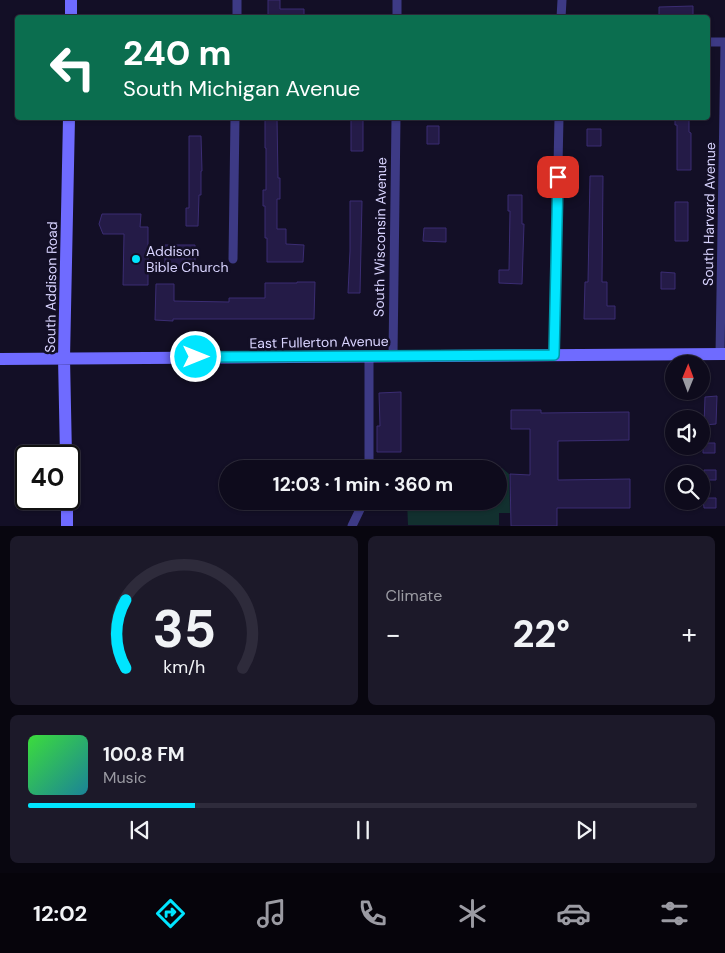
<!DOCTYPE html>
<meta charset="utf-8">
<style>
:root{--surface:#0e0b1c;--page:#1c1929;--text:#f1f3f6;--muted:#9b9ba3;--line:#2e2b3b;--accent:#00e5ff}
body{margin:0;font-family:"DM Sans",sans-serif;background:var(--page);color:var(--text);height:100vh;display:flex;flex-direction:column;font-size:19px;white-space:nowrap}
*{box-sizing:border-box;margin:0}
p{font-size:16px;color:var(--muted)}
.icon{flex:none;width:28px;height:28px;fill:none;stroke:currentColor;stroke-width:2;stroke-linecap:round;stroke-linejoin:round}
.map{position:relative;height:526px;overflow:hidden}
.sheet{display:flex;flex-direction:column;gap:10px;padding:10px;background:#08060f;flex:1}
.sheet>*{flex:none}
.guide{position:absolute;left:15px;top:15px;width:695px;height:105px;border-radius:5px;box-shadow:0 1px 4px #0004,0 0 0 1px var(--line);background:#0b6e4f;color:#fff;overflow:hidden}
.needle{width:32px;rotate:1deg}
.buttons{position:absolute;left:665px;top:355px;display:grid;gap:10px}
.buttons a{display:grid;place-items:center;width:45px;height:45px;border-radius:50%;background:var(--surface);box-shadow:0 1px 4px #0004,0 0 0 1px var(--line);font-size:25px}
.speed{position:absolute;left:15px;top:445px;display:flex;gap:10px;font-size:25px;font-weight:700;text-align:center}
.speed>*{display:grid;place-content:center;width:65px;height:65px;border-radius:50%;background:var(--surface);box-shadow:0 1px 4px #0004,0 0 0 1px var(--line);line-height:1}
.speed .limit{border:2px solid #111;border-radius:8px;background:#fff;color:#111}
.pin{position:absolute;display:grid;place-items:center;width:42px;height:42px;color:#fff;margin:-21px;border-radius:10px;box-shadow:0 2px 8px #0006}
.me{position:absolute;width:55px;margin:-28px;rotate:90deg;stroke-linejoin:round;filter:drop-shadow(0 0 4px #0008)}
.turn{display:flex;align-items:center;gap:18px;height:105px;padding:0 25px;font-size:22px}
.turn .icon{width:65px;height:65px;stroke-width:2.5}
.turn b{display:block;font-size:35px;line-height:42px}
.big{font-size:38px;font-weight:700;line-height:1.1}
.sheet .tile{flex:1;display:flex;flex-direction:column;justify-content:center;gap:8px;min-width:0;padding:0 18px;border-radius:8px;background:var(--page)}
.sheet .dial{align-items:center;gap:0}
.dial svg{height:130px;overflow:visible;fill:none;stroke:var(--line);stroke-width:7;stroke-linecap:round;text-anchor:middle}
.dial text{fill:var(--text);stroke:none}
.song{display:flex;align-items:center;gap:15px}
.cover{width:60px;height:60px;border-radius:8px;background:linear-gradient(135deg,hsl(120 70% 55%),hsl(190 70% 35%))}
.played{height:5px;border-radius:2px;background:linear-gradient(90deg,var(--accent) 25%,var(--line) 25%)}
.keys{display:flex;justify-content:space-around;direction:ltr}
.heat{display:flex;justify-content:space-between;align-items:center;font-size:28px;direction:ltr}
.sheet .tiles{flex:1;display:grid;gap:10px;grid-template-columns:1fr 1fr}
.tile:last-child{grid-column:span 2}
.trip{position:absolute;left:219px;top:460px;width:288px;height:50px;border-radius:25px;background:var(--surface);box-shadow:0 1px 4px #0004,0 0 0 1px var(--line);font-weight:700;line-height:50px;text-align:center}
.menu{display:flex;height:80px;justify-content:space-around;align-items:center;background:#06040b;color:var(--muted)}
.menu .icon{width:35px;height:35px}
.menu .current{color:var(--accent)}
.menu b{font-size:22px;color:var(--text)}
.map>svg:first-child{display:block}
</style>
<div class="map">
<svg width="725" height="526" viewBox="0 0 725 526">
<rect width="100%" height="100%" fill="#130f26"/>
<path fill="#12302f" d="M502,468L509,474L510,513H499V525H408L407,501H498V473Z"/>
<path fill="#241b47" stroke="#3b2d73" d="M268,0H280V9H304V18H268Z
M693,6V18H659V7Z
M265,118H277L278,178H280V199H277V229H286V244L304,245L303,262H267V238H265V206H263V190H266V148H265Z
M351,118H363V151H351Z
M675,118H689V132L691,133V170H677V125H675Z
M427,126H439V144H427Z
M587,129H601V146H587Z
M189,136H201L202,171H201V195H199L198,226H186V208H189Z
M590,176H603L602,282H607V306H615V319H584L585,282H588Z
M508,195H522V224H524L522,284L499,283V270H509L510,211H508Z
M350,201H362L360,293H348L350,251Z
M675,202H688V241H675Z
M102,214H141L140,227H148V285H123L124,234H103L99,224Z
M424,228H446V242L423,241Z
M165,245H195V266H165Z
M661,272L675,273V289H661Z
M297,282H315L314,319H173V321L155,320L156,284H174V301L229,302V298H265V283H297Z
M401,392V452H377V426H380L379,393Z
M717,396L716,424L704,425L705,397Z
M511,410H541V413L629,412V440L558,441V480L630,479V508H557V526H511L510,474L530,475V429H511Z
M703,443H715V453H703Z
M704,470H716V480H704Z
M703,498H716V508H704Z"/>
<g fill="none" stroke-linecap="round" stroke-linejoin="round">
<path stroke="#3d3a85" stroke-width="9" d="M237,18V0
M397,18V0
M561,18L562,0
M708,42H725
M233,259L235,118
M720,354L725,44
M554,355L559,118
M393,356L396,118
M369,469V357
M352,526L364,501"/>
<path stroke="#6f6bff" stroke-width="12" d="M71,18V0
M0,359L725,354
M66,456L64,358L69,118
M67,499V526"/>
</g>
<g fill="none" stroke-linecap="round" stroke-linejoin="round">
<defs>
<path id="route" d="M196,357L554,355L558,177"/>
</defs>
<use href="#route" stroke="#0095a6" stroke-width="12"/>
<use href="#route" stroke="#00e5ff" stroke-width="9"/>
</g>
<circle fill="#00e5ff" stroke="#130f26" stroke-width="2" cx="136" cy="259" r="5"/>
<g text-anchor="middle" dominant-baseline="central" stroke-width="5" stroke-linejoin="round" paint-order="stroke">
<g font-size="14" fill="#d9d4ff" stroke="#130f26">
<text transform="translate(709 214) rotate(-89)">South Harvard Avenue</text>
<text transform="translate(380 237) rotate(-89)">South Wisconsin Avenue</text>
<text transform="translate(51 287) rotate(-89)">South Addison Road</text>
<text transform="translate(319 342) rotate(-1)">East Fullerton Avenue</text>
</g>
<g font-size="14" fill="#d9d4ff" stroke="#130f26" text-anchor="start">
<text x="146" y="251">Addison<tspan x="146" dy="16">Bible Church</tspan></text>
</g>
</g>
</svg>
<div class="buttons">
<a><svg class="needle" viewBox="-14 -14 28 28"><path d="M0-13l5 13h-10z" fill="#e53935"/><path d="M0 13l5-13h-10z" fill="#9b9ba3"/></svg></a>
<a><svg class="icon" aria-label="sound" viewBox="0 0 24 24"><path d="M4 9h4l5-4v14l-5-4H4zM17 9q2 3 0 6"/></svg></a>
<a><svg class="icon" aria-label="search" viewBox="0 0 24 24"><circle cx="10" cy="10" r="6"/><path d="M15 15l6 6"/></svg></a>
</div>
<div class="speed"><div class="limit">40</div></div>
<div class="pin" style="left:558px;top:177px;background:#d93025"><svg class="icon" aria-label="arrive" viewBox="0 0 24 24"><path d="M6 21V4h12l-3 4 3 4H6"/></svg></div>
<svg class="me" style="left:196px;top:357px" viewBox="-20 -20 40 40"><circle r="17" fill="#00e5ff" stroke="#fff" stroke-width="3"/><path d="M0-11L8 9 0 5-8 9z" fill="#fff"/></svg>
<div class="trip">12:03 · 1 min · 360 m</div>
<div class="guide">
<div class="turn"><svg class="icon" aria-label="left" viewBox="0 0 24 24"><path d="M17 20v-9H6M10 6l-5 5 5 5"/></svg><div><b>240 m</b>South Michigan Avenue</div></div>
</div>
</div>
<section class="sheet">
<div class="tiles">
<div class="tile dial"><svg viewBox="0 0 100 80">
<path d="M14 69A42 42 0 1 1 86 69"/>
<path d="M14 69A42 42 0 0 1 14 27" stroke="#00e5ff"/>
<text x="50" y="56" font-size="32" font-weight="700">35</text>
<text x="50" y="72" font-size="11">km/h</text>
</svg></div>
<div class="tile"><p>Climate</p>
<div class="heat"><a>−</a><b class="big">22°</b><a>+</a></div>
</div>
<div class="tile">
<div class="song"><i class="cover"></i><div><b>100.8 FM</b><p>Music</p></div></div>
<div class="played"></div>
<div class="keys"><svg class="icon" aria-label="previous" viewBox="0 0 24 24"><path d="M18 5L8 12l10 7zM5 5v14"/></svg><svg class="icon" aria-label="pause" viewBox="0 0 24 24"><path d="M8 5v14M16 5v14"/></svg><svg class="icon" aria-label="next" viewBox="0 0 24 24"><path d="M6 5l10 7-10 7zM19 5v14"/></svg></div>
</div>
</div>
</section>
<nav class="menu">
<b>12:02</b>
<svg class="icon current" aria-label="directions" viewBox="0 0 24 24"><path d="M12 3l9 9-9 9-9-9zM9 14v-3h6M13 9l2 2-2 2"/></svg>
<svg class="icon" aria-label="music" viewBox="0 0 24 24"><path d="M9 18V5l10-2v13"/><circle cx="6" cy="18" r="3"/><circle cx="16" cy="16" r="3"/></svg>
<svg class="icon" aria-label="phone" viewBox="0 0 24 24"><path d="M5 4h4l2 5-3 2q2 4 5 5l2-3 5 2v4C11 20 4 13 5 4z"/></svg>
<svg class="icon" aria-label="climate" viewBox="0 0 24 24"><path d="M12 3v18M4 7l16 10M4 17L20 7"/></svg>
<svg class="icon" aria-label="car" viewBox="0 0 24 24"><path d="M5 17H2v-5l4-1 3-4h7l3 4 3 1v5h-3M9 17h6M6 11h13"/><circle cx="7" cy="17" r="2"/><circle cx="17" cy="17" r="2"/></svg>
<svg class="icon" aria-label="filters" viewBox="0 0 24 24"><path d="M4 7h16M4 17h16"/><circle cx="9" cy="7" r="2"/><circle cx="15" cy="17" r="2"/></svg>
</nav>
